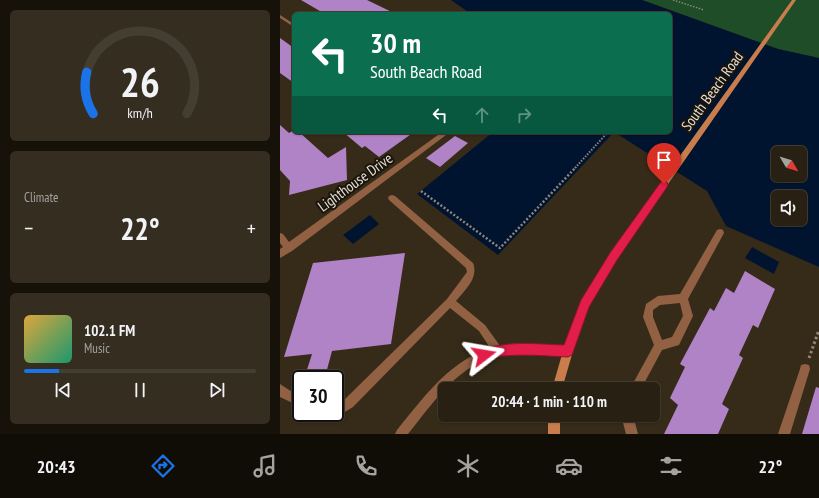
<!DOCTYPE html>
<meta charset="utf-8">
<style>
:root{--surface:#282012;--page:#342d20;--text:#f1f3f6;--muted:#a5a39f;--line:#443e32;--accent:#1a73e8}
body{margin:0;font-family:"PT Sans Narrow",sans-serif;background:var(--page);color:var(--text);height:100vh;display:flex;flex-direction:column;font-size:15px;white-space:nowrap}
*{box-sizing:border-box;margin:0}
p{font-size:13px;color:var(--muted)}
.icon{flex:none;width:22px;height:22px;fill:none;stroke:currentColor;stroke-width:2;stroke-linecap:round;stroke-linejoin:round}
.map{position:relative;flex:1;overflow:hidden}
.panel{display:flex;flex-direction:column;gap:10px;padding:10px;background:#16120a;width:280px}
.panel>*{flex:none}
.banner{position:absolute;left:12px;top:12px;width:380px;height:122px;border-radius:6px;box-shadow:0 1px 3px #0004,0 0 0 1px var(--line);background:#0b6e4f;color:#fff;overflow:hidden}
.needle{width:26px;rotate:128deg}
.fabs{position:absolute;left:491px;top:146px;display:grid;gap:8px}
.fabs a{display:grid;place-items:center;width:36px;height:36px;border-radius:6px;background:var(--surface);box-shadow:0 1px 3px #0004,0 0 0 1px var(--line);font-size:20px}
.speed{position:absolute;left:12px;top:370px;display:flex;gap:8px;font-size:20px;font-weight:700;text-align:center}
.speed>*{display:grid;place-content:center;width:52px;height:52px;border-radius:50%;background:var(--surface);box-shadow:0 1px 3px #0004,0 0 0 1px var(--line);line-height:1}
.speed .limit{border:2px solid #111;border-radius:6px;background:#fff;color:#111}
.pin{position:absolute;display:grid;place-items:center;width:34px;height:34px;color:#fff;margin:-41px -17px;border-radius:50% 50% 50% 0;rotate:-45deg;box-shadow:0 0 4px #0007}
.pin .icon{rotate:45deg}
.me{position:absolute;width:44px;margin:-22px;rotate:76deg;stroke-linejoin:round;filter:drop-shadow(0 0 3px #0008)}
.turn{display:flex;align-items:center;gap:14px;height:84px;padding:0 12px;font-size:18px}
.turn .icon{width:52px;height:52px;stroke-width:2.5}
.turn b{display:block;font-size:28px;line-height:34px}
.lanes{display:flex;align-items:center;height:38px;padding:0 12px;background:#0003;justify-content:center;gap:20px;direction:ltr}
.lanes .off{opacity:.35}
.big{font-size:30px;font-weight:700;line-height:1.1}
.panel .card{flex:1;display:flex;flex-direction:column;justify-content:center;gap:6px;min-width:0;padding:0 14px;border-radius:6px;background:var(--page)}
.panel .dial{align-items:center;gap:0}
.dial svg{height:104px;overflow:visible;fill:none;stroke:var(--line);stroke-width:7;stroke-linecap:round;text-anchor:middle}
.dial text{fill:var(--text);stroke:none}
.song{display:flex;align-items:center;gap:12px}
.cover{width:48px;height:48px;border-radius:6px;background:linear-gradient(135deg,hsl(40 70% 55%),hsl(160 70% 35%))}
.played{height:4px;border-radius:2px;background:linear-gradient(90deg,var(--accent) 15%,var(--line) 15%)}
.keys{display:flex;justify-content:space-around;direction:ltr}
.heat{display:flex;justify-content:space-between;align-items:center;font-size:22px;direction:ltr}
.trip{position:absolute;left:158px;top:382px;width:222px;height:40px;border-radius:6px;background:var(--surface);box-shadow:0 1px 3px #0004,0 0 0 1px var(--line);font-weight:700;line-height:40px;text-align:center}
.tab-bar{display:flex;height:64px;justify-content:space-around;align-items:center;background:#100d07;color:var(--muted)}
.tab-bar .icon{width:28px;height:28px}
.tab-bar .selected{color:var(--accent)}
.tab-bar b{font-size:18px;color:var(--text)}
main{display:flex;flex:1;min-height:0}
.map>svg:first-child{display:block}
</style>
<main>
<section class="panel">
<div class="card dial"><svg viewBox="0 0 100 80">
<path d="M14 69A42 42 0 1 1 86 69"/>
<path d="M14 69A42 42 0 0 1 9 37" stroke="#1a73e8"/>
<text x="50" y="56" font-size="32" font-weight="700">26</text>
<text x="50" y="72" font-size="11">km/h</text>
</svg></div>
<div class="card"><p>Climate</p>
<div class="heat"><a>−</a><b class="big">22°</b><a>+</a></div>
</div>
<div class="card">
<div class="song"><i class="cover"></i><div><b>102.1 FM</b><p>Music</p></div></div>
<div class="played"></div>
<div class="keys"><svg class="icon" aria-label="previous" viewBox="0 0 24 24"><path d="M18 5L8 12l10 7zM5 5v14"/></svg><svg class="icon" aria-label="pause" viewBox="0 0 24 24"><path d="M8 5v14M16 5v14"/></svg><svg class="icon" aria-label="next" viewBox="0 0 24 24"><path d="M6 5l10 7-10 7zM19 5v14"/></svg></div>
</div>
</section>
<div class="map">
<svg width="539" height="434" viewBox="0 0 539 434">
<rect width="100%" height="100%" fill="#362b18"/>
<path fill="#1e4d27" d="M362,0H539V58L498,49Z"/>
<path fill="#001430" fill-rule="evenodd" d="M171,0H362L498,49L539,58V267L446,226L427,191L334,132L218,255L137,194L213,132H390V14H191ZM498,153H520V175H498ZM498,197H520V219H498Z
M90,215L99,224L73,244L63,235Z
M472,247L499,262L494,274L465,258Z"/>
<path fill="#b082c6" d="M21,0H87L116,14H45Z
M0,38L14,48V83L0,73Z
M0,125L9,133L14,130V132H19L48,158L66,147L67,180L9,195L10,181L0,170Z
M63,132H134L99,157L85,146L82,148Z
M175,136L188,143L160,167L146,158Z
M125,253L111,344L52,351L45,377L24,379L32,354L4,357L33,263Z
M465,271L495,289L478,328L473,325L459,355L463,358L442,404L449,409L438,434H384L398,405L390,398L405,367L400,364L430,308L434,311L446,288L454,293Z
M536,387L539,388V434H522Z"/>
<g fill="none" stroke-linecap="round" stroke-linejoin="round">
<path stroke="#908778" stroke-width="1.5" stroke-dasharray="1.5 1.5" stroke-linecap="butt" d="M393,0L424,10"/>
<path stroke="#908778" stroke-width="2" stroke-dasharray="1.5 1.5" stroke-linecap="butt" d="M295,168L328,132"/>
<path stroke="#908778" stroke-width="2.5" stroke-dasharray="2 2" stroke-linecap="butt" d="M141,191L220,248L296,167"/>
<path stroke="#908778" stroke-width="3" stroke-dasharray="2.5 2.5" stroke-linecap="butt" d="M529,358L539,330"/>
<path fill="#926144" fill-rule="evenodd" d="M112,195L115,196L193,263C199,278 185,290 176,301L205,325L223,350L222,354L218,355L214,354L199,331L170,308L73,407L55,418L51,416L50,413H55V406L65,399L167,299L187,272L186,268L109,200L108,198L109,196Z
M440,229L443,230L444,233L408,299L413,316L399,345L382,350L361,389H350L374,345L363,317L366,304L378,296L400,294L437,230ZM400,303L403,316L392,337L382,340L373,317V310L380,305Z
M525,364L529,365L530,369L510,434H498L520,369L521,365Z
M0,384L9,390L21,396V407L0,397Z
M341,415H353L358,434H346Z"/>
<path fill="#926144" fill-rule="evenodd" d="M0,15L14,24V27L0,18Z
M156,132H164L166,135L12,251L0,258V249L3,247L0,243V233L3,234L9,242L158,135Z
M243,343L288,346L292,347L293,351L292,355L288,356C267,355 245,352 224,355C180,361 154,402 128,434H115L117,430C153,386 181,345 243,343Z"/>
<path fill="#ca7d4c" fill-rule="evenodd" d="M512,0H516L336,259L309,306L293,351L282,389H272L283,351L302,301L330,253Z
M268,415H280V434H268Z"/>
</g>
<path fill="#e11d48" stroke="#92132f" d="M384,181L387,182L388,184L387,187L337,260L309,307L292,355L288,357C267,356 245,354 224,356C216,356 207,362 199,359L198,355L199,351C226,340 256,344 284,345L301,300L330,253L381,182Z"/>
<g text-anchor="middle" dominant-baseline="central" stroke-width="4" stroke-linejoin="round" paint-order="stroke">
<g font-size="15" fill="#e6ded3" stroke="#19140c">
<text transform="translate(432 91) rotate(-54)">South Beach Road</text>
<text transform="translate(75 182) rotate(-36)">Lighthouse Drive</text>
</g>
</g>
</svg>
<div class="fabs">
<a><svg class="needle" viewBox="-14 -14 28 28"><path d="M0-13l5 13h-10z" fill="#e53935"/><path d="M0 13l5-13h-10z" fill="#a5a39f"/></svg></a>
<a><svg class="icon" aria-label="sound" viewBox="0 0 24 24"><path d="M4 9h4l5-4v14l-5-4H4zM17 9q2 3 0 6"/></svg></a>
</div>
<div class="speed"><div class="limit">30</div></div>
<div class="pin" style="left:384px;top:184px;background:#d93025"><svg class="icon" aria-label="arrive" viewBox="0 0 24 24"><path d="M6 21V4h12l-3 4 3 4H6"/></svg></div>
<svg class="me" style="left:204px;top:355px" viewBox="-20 -20 40 40"><path d="M0-17L14 15 0 8-14 15z" fill="#e11d48" stroke="#fff" stroke-width="4"/></svg>
<div class="trip">20:44 · 1 min · 110 m</div>
<div class="banner">
<div class="turn"><svg class="icon" aria-label="left" viewBox="0 0 24 24"><path d="M17 20v-9H6M10 6l-5 5 5 5"/></svg><div><b>30 m</b>South Beach Road</div></div>
<div class="lanes"><svg class="icon" aria-label="left" viewBox="0 0 24 24"><path d="M17 20v-9H6M10 6l-5 5 5 5"/></svg><svg class="icon off" aria-label="ahead" viewBox="0 0 24 24"><path d="M12 20V5M6 11l6-6 6 6"/></svg><svg class="icon off" aria-label="right" viewBox="0 0 24 24"><path d="M7 20v-9h11M14 6l5 5-5 5"/></svg></div>
</div>
</div>
</main>
<nav class="tab-bar">
<b>20:43</b>
<svg class="icon selected" aria-label="directions" viewBox="0 0 24 24"><path d="M12 3l9 9-9 9-9-9zM9 14v-3h6M13 9l2 2-2 2"/></svg>
<svg class="icon" aria-label="music" viewBox="0 0 24 24"><path d="M9 18V5l10-2v13"/><circle cx="6" cy="18" r="3"/><circle cx="16" cy="16" r="3"/></svg>
<svg class="icon" aria-label="phone" viewBox="0 0 24 24"><path d="M5 4h4l2 5-3 2q2 4 5 5l2-3 5 2v4C11 20 4 13 5 4z"/></svg>
<svg class="icon" aria-label="climate" viewBox="0 0 24 24"><path d="M12 3v18M4 7l16 10M4 17L20 7"/></svg>
<svg class="icon" aria-label="car" viewBox="0 0 24 24"><path d="M5 17H2v-5l4-1 3-4h7l3 4 3 1v5h-3M9 17h6M6 11h13"/><circle cx="7" cy="17" r="2"/><circle cx="17" cy="17" r="2"/></svg>
<svg class="icon" aria-label="filters" viewBox="0 0 24 24"><path d="M4 7h16M4 17h16"/><circle cx="9" cy="7" r="2"/><circle cx="15" cy="17" r="2"/></svg>
<b>22°</b>
</nav>
